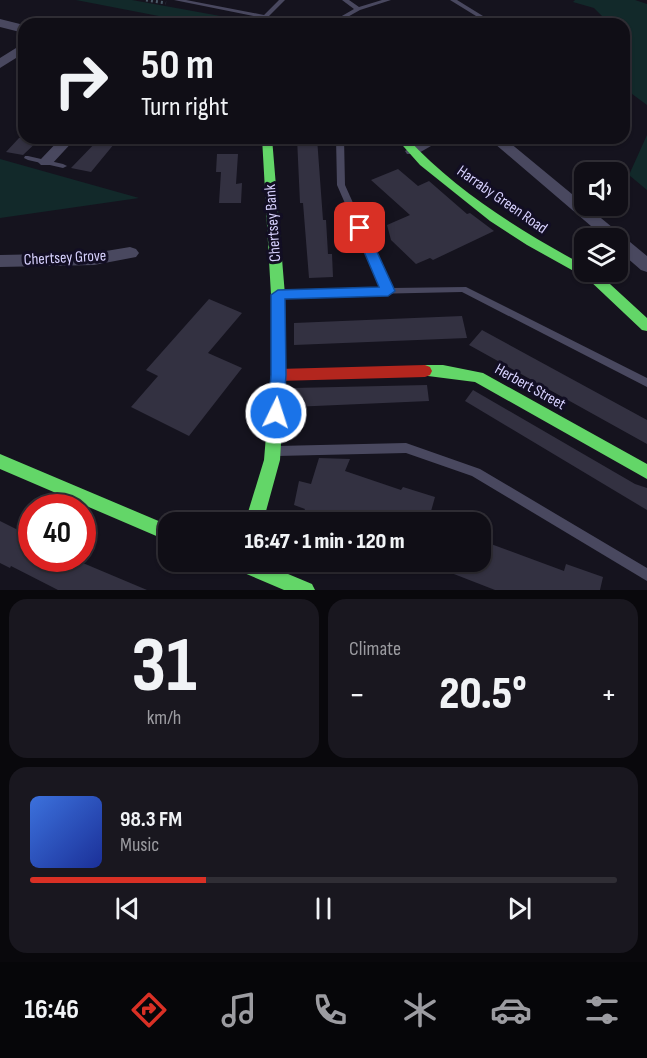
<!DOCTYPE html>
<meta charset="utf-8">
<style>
:root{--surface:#100e16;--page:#19171f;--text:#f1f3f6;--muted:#9c9ca1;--line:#302e35;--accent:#d93025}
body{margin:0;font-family:"Sofia Sans Condensed",sans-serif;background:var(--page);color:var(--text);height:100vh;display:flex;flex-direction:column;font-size:22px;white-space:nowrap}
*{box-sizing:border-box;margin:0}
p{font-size:20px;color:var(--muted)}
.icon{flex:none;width:33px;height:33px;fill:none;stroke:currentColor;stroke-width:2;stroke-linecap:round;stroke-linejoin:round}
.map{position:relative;height:590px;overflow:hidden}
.drawer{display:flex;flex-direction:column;gap:9px;padding:9px;background:#09080c;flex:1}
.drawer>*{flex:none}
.banner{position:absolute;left:18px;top:18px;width:612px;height:126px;border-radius:18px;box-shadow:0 2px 4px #0004,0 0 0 2px var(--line);background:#100e16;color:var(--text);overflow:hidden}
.controls{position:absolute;left:574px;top:162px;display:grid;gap:12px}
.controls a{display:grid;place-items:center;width:54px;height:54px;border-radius:12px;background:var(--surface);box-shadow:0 2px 4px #0004,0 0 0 2px var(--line);font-size:30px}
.speed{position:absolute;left:18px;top:494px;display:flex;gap:12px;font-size:30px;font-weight:700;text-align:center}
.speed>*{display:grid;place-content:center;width:78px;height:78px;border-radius:50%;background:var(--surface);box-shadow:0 2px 4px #0004,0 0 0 2px var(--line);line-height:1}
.speed .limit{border:9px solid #d22;background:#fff;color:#111}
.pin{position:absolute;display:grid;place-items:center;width:51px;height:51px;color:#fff;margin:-26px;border-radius:12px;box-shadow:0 3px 9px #0006}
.me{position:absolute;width:66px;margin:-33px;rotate:4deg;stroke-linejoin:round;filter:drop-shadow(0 0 4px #0008)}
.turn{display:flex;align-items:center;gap:21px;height:126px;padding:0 24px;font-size:27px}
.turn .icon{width:78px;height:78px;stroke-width:2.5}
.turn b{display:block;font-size:42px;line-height:51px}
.big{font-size:45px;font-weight:800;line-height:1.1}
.drawer .widget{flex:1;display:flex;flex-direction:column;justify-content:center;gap:9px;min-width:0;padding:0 21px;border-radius:18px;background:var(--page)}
.drawer .dial{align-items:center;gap:0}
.dial b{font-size:78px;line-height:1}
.song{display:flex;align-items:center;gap:18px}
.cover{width:72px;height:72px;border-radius:9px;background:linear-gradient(135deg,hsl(220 70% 55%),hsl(230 70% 35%))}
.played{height:6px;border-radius:3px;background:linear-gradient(90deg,var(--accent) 30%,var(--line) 30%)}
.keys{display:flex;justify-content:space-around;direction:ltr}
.heat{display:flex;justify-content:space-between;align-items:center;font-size:33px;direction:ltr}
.drawer .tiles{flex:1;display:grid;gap:9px;grid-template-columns:1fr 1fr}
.widget:last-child{grid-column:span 2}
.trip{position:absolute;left:158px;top:512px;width:333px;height:60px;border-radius:18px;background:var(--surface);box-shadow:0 2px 4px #0004,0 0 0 2px var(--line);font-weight:800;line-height:60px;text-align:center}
.tabs{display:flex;height:96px;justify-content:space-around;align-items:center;background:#060609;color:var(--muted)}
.tabs .icon{width:42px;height:42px}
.tabs .on{color:var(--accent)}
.tabs b{font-size:27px;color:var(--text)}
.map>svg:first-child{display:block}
</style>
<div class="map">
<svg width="647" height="590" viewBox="0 0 647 590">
<rect width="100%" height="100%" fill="#15131e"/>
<path fill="#12292a" d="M76,0H132L264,24H200Z
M575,0H635L647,4V105L624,88V24L608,22L594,8L573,2Z
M647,135V190L629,175Z
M0,159L139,198L0,218Z"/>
<path fill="#333141" d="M19,138H41L23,155L6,152Z
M100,138H119L91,172L71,168Z
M297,138H317L323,220H326L328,254H332L333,277L309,278L303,203H300Z
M217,154H238L236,184L242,183L241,203H219L221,172H216Z
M398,169L418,186L429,181L467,214L470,213L494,231L433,260L430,258L416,264L391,240L387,225L410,215L371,180Z
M209,299L242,313L208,353L242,368L189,436L131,407L158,376L146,370Z
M462,316L467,338L294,345V323Z
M482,330L647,420V444L469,345Z
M427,385L429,401L292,407L293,388Z
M473,390L635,484L647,488V510L465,401Z
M319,458L350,459L345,471L401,490L403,487L435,497L428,522H299L305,509L294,505L299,481L311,484Z
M0,521L32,537V558H71L147,590H58L11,566L10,568L0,563Z
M480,540L564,571L566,564L603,577L600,590H495L423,562L480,561Z"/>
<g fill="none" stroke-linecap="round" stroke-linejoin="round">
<path stroke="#4b5a68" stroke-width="3" stroke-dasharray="2 3" stroke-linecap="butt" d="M146,0L166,3"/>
<path fill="#49485f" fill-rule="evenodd" d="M174,0H186L264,15L279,0H285L269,16L277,18L290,24H282L273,20Z
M342,0H349L359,7L382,0H391L360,10L335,24H328L354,9Z
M450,0H457L496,24H489Z
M336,138H344L345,185L391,288L466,287L647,378V387L462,292L277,296L276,294L277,292L280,291L382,288L337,185Z
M25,156H28L63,164L67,166L63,168L28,160L24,158Z
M406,443L480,469L647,568V581L472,476L406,453L277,456L273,454L272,451L273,448L277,446Z"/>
<path fill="#49485f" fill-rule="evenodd" d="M0,19L24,25V33L0,27Z
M24,43V53L0,68V58Z
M61,138H76L51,165H41L38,162L41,159Z
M427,138H445L417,154H407L405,151Z
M488,138H504L647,256V272L641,270L618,250V238H605Z
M130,247L136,249L139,253L136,257L94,265L0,267V255L94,253Z"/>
<path fill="#63d668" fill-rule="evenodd" d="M262,138H272L285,295V375L280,460L263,522H245L264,460L271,375V295Z
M396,138H407C457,192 521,231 585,266V272L598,273L647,318V331L642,330L588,279L527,245L490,221L420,165Z
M425,365H443L483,373L647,464V479L475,382L420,375L418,371L420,367Z
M0,454L168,525V541L0,469Z
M227,561H257L312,584L315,590H284L230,567Z"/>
<path fill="#b3261e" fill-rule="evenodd" d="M425,365L430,367L432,371L430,375L425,377L278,381L273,379L271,375L273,371L278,369Z"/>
</g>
<path fill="#1a73e8" stroke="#114b97" stroke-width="1.5" d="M360,223L366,228L395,291L388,296L285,299L286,375L283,413L281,418L276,420L270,418L268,413L271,375V295L278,290L379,287L354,228Z"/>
<g text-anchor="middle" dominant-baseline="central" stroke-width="6" stroke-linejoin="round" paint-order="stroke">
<g font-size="16" fill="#d7d1fe" stroke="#120e23">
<text transform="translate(502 200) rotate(35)">Harraby Green Road</text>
<text transform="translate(273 223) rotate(-94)">Chertsey Bank</text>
<text transform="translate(65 258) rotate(-3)">Chertsey Grove</text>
<text transform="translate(530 387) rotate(29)">Herbert Street</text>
</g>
</g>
</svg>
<div class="controls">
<a><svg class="icon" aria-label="sound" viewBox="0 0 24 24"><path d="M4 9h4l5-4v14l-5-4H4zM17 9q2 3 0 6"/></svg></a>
<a><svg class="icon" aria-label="layers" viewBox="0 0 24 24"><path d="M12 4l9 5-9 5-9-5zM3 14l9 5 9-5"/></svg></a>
</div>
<div class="speed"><div class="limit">40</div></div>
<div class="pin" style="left:360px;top:228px;background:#d93025"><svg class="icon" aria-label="arrive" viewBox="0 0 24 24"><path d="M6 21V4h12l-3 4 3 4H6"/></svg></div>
<svg class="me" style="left:276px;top:413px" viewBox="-20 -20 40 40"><circle r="17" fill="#1a73e8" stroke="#fff" stroke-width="3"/><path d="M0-11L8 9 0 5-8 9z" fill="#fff"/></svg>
<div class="trip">16:47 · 1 min · 120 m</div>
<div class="banner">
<div class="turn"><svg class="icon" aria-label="right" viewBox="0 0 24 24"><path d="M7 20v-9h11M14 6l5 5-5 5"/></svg><div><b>50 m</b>Turn right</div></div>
</div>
</div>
<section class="drawer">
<div class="tiles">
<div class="widget dial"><b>31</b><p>km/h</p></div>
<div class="widget"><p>Climate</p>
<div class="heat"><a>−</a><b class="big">20.5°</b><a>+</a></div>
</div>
<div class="widget">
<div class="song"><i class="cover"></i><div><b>98.3 FM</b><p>Music</p></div></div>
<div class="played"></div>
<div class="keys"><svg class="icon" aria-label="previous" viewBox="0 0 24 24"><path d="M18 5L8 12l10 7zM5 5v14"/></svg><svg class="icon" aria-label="pause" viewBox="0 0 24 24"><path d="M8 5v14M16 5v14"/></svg><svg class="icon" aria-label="next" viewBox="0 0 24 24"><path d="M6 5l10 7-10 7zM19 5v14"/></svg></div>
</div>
</div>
</section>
<nav class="tabs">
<b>16:46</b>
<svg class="icon on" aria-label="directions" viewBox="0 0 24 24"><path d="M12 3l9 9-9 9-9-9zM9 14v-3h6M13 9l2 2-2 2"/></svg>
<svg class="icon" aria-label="music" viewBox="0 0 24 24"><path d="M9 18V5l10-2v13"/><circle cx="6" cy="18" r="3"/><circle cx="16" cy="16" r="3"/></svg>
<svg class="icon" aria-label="phone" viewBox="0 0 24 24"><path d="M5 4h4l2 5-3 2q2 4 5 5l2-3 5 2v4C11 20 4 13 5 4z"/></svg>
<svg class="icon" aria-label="climate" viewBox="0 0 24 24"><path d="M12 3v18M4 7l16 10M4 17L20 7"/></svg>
<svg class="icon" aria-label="car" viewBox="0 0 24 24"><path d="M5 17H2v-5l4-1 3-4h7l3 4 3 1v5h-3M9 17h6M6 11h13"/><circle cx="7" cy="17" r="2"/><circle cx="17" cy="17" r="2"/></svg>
<svg class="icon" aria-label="filters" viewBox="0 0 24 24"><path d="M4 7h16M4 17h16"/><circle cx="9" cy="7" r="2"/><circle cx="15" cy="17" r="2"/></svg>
</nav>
